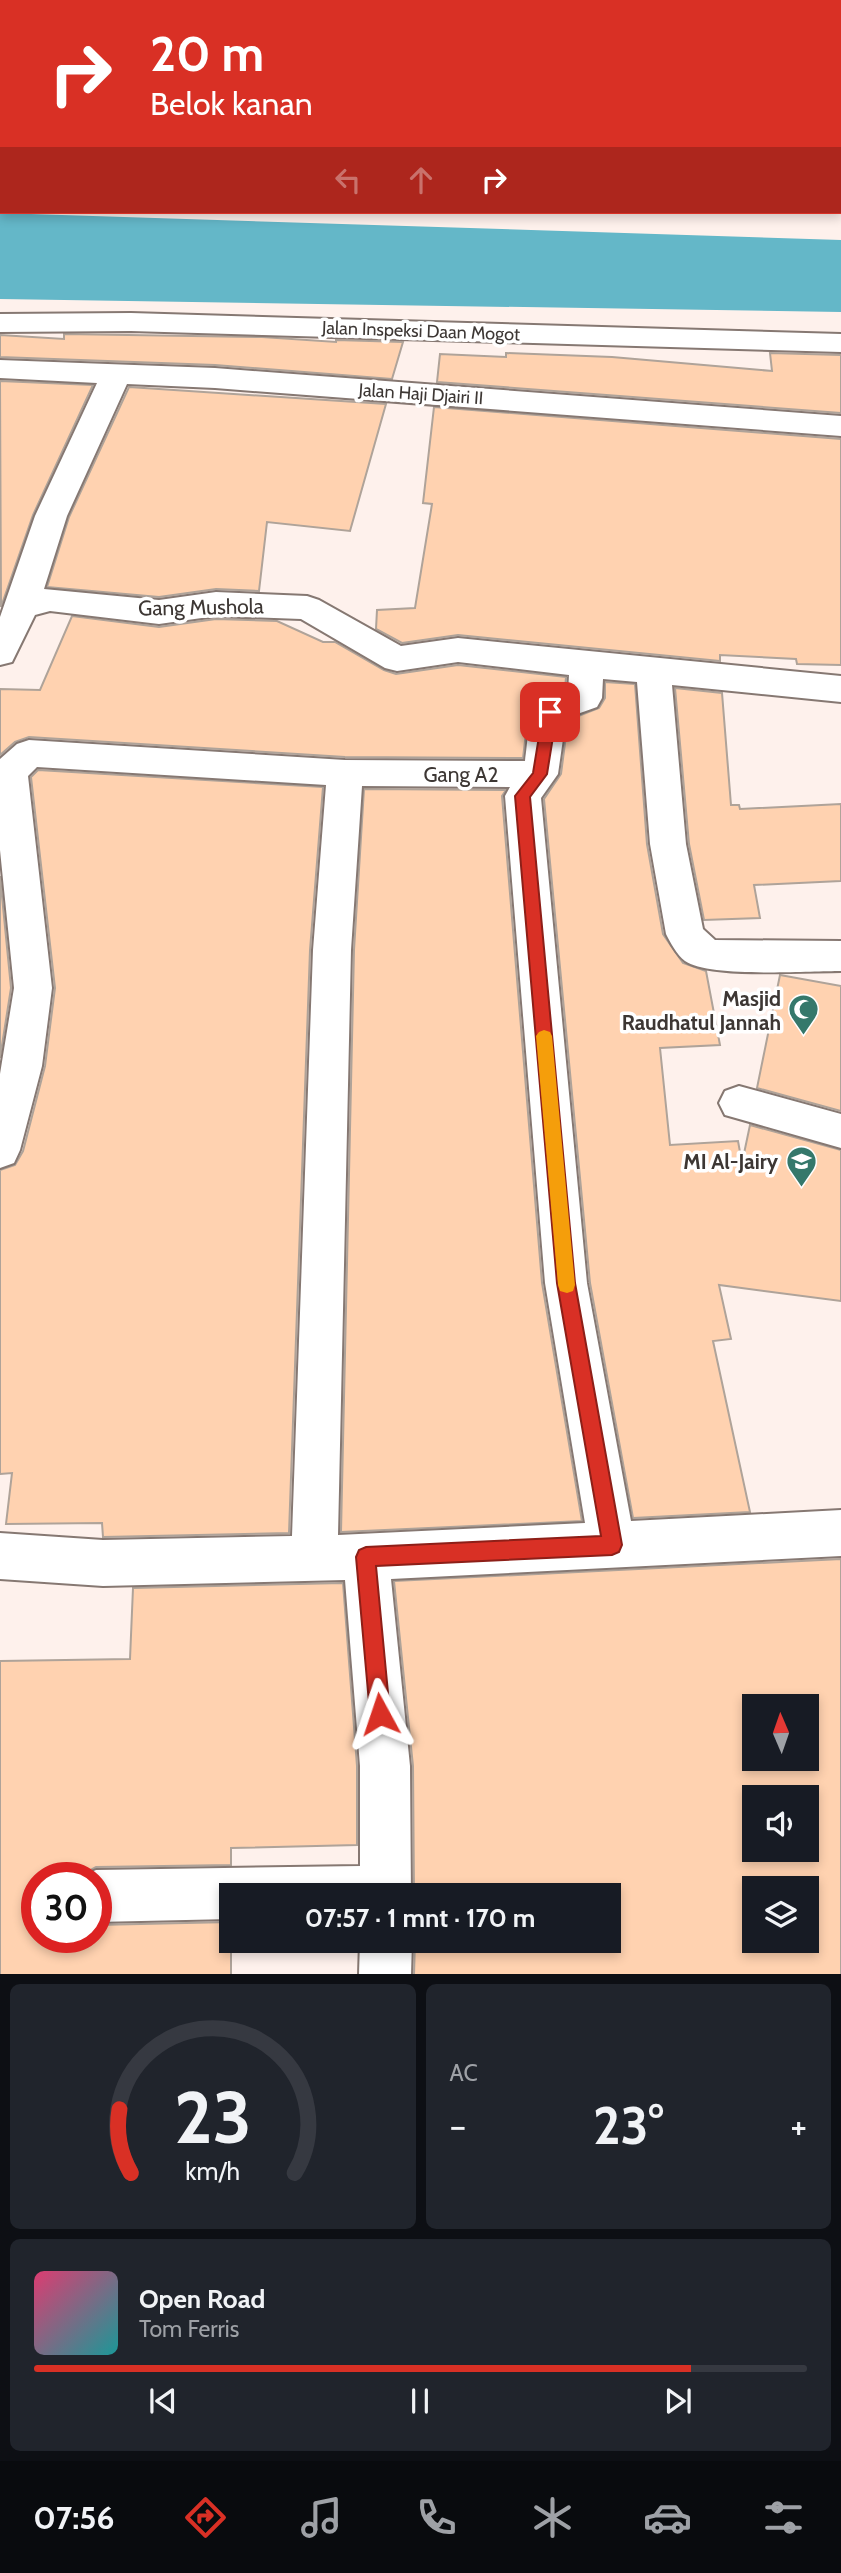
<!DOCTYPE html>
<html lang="id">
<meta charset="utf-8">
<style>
:root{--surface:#171b24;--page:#20242c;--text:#f1f3f6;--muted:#9ea1a6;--line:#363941;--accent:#d93025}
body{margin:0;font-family:Cabin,sans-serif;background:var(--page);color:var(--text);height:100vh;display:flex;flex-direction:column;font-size:26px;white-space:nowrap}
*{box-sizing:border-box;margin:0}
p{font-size:23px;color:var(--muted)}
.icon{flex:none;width:38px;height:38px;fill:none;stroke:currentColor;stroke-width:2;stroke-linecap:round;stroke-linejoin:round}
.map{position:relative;height:1974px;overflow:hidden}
.side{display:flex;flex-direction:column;gap:10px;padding:10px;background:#0d0f14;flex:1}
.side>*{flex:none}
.hud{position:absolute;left:0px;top:0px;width:842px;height:214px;box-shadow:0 4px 10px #0003;background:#d93025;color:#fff;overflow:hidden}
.needle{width:46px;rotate:358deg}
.tools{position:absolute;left:742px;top:1694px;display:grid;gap:14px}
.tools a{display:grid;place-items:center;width:77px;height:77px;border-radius:0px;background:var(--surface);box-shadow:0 4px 10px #0003;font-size:35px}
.speed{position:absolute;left:21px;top:1862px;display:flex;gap:14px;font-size:35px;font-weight:700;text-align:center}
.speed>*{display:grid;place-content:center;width:91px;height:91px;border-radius:50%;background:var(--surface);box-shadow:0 4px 10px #0003;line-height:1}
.speed .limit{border:10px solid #d22;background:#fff;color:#111}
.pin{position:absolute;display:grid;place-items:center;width:60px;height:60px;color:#fff;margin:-30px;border-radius:14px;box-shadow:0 4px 10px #0006}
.me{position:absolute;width:77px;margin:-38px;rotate:355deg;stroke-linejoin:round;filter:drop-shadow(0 0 5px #0008)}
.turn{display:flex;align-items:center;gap:24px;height:147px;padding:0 35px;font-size:32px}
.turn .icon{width:91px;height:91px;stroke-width:2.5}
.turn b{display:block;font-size:49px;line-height:60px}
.lanes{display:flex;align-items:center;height:66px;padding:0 35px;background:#0003;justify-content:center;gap:35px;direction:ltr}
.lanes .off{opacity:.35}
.big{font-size:52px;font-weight:800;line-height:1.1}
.side .tile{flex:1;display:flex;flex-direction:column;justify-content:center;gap:10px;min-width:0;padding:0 24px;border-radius:10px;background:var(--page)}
.side .dial{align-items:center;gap:0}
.dial svg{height:182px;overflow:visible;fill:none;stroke:var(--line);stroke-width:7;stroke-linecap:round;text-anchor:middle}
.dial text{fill:var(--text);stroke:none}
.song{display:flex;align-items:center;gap:21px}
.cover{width:84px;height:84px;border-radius:10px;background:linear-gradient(135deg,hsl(340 70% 55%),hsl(180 70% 35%))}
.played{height:7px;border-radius:4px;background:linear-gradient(90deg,var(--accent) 85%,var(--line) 85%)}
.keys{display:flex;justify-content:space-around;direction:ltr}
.heat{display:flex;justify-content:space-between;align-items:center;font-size:38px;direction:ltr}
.side .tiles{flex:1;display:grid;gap:10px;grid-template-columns:1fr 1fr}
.tile:last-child{grid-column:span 2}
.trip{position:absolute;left:219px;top:1883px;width:402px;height:70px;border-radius:0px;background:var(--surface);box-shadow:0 4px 10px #0003;font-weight:800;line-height:70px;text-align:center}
.tab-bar{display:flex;height:112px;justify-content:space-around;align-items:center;background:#090b0e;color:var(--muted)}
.tab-bar .icon{width:49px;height:49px}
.tab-bar .current{color:var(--accent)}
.tab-bar b{font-size:32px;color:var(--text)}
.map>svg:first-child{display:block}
</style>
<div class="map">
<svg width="841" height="1975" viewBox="0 0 841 1975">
<rect width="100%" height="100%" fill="#fef1ec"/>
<path fill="#64b7c8" d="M0,213L841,240V312L0,299Z"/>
<path fill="#ffd2b0" stroke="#afa399" stroke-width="2" fill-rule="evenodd" d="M64,334L262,337L336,342V340L403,342L392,379L215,365L0,357V335L64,339Z
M506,353L612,357L772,371L770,353L841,355V413L437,382L440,354L506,357Z
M0,381L93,385L33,515L1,607Z
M129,387L386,404L350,531L267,522L259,591L216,589L159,597L47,587L69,517Z
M434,407L841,439V665L797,664L796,659L720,655V661L458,635L402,643L376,629L377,610L415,608L432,504L423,503Z
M72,616L159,627L216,619L277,621L323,642H335L384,670L396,674L458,665L566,677L565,690L542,699L534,706L527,724L523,758L345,757L29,737L15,742L0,755V689L40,690Z
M605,682L635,684L647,844L663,934L683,963L706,971L720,1045L660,1048L670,1145L738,1141L742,1163L750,1125L841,1150V1301L719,1285L731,1339L713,1341L750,1512L633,1518L590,1283L544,799L561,774L568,720L599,708L605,698Z
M675,688L722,693L731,805H739L740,809L841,804V881L754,885L760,918L704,920L689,844Z
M38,770L323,787L310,950L289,1533L103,1537L102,1523L6,1524L12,1473L0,1474V1170L15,1165L23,1151L45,1066L55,988L31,777Z
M364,789L506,790L502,796L542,1283L582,1521L341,1532L354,950Z
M0,876L11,988L0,1058Z
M780,975L841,986V1111L757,1088Z
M841,1559V1975H414L415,1941H609V1895H414L413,1766L394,1581ZM754,1706H807V1759H754ZM754,1797H807V1850H754ZM754,1888H807V1941H754Z
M343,1583L357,1766V1845L231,1848V1865L96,1867L76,1878H37V1937H96V1925L231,1922V1975H0V1661L130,1659L133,1588Z"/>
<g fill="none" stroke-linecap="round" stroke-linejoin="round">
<defs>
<path id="minor" d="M338,0H362V2H338Z
M483,0H507L508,2H484Z
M2,54V76L0,77V55Z
M0,110H2V126H0Z
M840,124H841V140H840Z
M131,313L841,334V352L131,331L0,332V314Z
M0,360L215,368L841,416V436L215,388L127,384L67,516L44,589L159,600L216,592L307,596L319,600L401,646L458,638L841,676V702L672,685L686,844L703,929L715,940L841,941V971C808,971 709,978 685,961C677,955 670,942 666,934L650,844L637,682L603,679L602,698L597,707L566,718L558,774L541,798L587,1283L631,1521L841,1510V1556L391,1579L410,1766L411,1895H231V1919L96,1922V1878H78L96,1870L360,1866V1766L345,1580L103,1586L0,1579V1533L103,1540L292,1536L313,950L326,785L37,767L28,776L52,988L42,1066L20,1150L14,1163L0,1168V1074L14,988L0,850V759L17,744L29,740L345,760L525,761C531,722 524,701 568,692L569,675L458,662L397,671L385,668L301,619L216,616L159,624L50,611L35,615L12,662L0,665V617L35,516L97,383L0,378ZM362,786L510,787L505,796L545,1283L585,1523L338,1535L351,950Z
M739,1086L841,1114V1148L725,1115L719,1103L725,1091Z
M360,1941H412L411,1975H359Z"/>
<path id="highway" d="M0,93H2V109H0Z
M840,104H841V120H840Z
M0,150H2V166H0Z
M840,164H841V180H840Z"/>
</defs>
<use href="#minor" stroke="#867872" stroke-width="4"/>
<use href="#highway" stroke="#7c89b0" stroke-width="4"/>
<use href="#minor" fill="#fff" fill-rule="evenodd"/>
<use href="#highway" fill="#9eb5f3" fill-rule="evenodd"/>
</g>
<path fill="#d93025" stroke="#8d1f18" stroke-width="2" d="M550,707L557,712L547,774L530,797L575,1283L622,1545L619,1552L612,1555L376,1566L390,1714L387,1721L380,1724L373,1721L370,1714L356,1557L359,1550L366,1547L601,1536L557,1283L515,796L533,773L543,712Z"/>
<path fill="#f59e0b" d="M544,1030L550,1032L552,1036L575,1285L573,1291L567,1293L560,1291L558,1285L536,1036L539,1032Z"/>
<defs>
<symbol id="mosque-pin" viewBox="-11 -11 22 30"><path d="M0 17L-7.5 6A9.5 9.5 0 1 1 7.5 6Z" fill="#35786b" stroke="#fff"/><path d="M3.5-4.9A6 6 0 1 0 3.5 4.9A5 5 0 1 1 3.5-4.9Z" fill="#fff"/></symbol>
<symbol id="school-pin" viewBox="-11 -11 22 30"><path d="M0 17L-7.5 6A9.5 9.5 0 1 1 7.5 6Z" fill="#35786b" stroke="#fff"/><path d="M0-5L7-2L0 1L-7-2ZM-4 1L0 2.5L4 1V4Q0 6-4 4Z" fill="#fff"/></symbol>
</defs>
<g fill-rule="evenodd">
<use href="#mosque-pin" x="786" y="992" width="35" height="47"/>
<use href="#school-pin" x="784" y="1144" width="35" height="47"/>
</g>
<g text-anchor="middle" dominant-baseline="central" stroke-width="7" stroke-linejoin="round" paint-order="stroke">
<g font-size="18" fill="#3d3734" stroke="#fff">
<text transform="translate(421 331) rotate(2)">Jalan Inspeksi Daan Mogot</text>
<text transform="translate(421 394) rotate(4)">Jalan Haji Djairi II</text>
</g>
<g font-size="21" fill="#3d3734" stroke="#fff">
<text transform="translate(201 607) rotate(-1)">Gang Mushola</text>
<text x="461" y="774">Gang A2</text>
</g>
<g font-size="21" font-weight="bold" fill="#3d3734" stroke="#fff" text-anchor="end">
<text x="781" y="998">Masjid<tspan x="781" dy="24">Raudhatul Jannah</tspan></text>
<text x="778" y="1161">MI Al-Jairy</text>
</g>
</g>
</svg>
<div class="tools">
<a><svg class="needle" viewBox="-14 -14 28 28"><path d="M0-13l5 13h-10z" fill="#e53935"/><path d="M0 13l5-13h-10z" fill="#9ea1a6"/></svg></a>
<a><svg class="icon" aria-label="sound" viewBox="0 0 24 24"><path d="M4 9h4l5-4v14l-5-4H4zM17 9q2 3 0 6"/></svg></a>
<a><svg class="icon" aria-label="layers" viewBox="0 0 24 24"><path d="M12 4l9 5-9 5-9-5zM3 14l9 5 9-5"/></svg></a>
</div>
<div class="speed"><div class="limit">30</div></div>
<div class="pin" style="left:550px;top:712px;background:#d93025"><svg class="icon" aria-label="arrive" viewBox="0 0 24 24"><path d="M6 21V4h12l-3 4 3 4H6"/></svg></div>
<svg class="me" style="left:380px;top:1714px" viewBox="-20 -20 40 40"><path d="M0-17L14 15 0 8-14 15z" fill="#d93025" stroke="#fff" stroke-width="4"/></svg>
<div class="trip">07:57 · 1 mnt · 170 m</div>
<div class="hud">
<div class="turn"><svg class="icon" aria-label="right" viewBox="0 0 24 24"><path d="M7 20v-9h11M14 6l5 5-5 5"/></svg><div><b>20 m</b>Belok kanan</div></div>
<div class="lanes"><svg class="icon off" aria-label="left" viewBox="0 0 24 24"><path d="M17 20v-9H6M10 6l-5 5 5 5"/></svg><svg class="icon off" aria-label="ahead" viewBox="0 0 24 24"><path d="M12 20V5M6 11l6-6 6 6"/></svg><svg class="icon" aria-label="right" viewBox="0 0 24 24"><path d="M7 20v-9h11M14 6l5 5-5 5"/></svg></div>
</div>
</div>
<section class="side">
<div class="tiles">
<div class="tile dial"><svg viewBox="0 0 100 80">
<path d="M14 69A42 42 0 1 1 86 69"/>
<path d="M14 69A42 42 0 0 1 9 41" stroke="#d93025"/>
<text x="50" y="56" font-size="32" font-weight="700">23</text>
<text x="50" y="72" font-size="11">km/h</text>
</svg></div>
<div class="tile"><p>AC</p>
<div class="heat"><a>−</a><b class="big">23°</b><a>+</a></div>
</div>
<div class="tile">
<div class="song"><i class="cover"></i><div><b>Open Road</b><p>Tom Ferris</p></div></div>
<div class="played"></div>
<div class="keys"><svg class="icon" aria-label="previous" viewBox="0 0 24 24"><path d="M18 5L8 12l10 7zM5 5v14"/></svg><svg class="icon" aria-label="pause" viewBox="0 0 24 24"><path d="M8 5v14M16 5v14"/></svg><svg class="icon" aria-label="next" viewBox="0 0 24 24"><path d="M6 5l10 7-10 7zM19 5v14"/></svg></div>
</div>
</div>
</section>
<nav class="tab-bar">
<b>07:56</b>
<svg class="icon current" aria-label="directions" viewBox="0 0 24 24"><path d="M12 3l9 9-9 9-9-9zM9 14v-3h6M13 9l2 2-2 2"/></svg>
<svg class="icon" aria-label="music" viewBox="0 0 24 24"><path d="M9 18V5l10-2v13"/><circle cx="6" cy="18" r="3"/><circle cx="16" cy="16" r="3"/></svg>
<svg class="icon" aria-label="phone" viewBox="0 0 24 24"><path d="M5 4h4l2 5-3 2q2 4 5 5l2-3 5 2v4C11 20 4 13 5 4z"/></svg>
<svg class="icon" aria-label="climate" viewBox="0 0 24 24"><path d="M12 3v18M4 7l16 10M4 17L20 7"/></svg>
<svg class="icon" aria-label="car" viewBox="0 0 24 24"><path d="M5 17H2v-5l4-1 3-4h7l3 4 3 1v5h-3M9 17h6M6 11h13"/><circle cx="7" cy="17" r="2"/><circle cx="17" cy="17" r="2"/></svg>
<svg class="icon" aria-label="filters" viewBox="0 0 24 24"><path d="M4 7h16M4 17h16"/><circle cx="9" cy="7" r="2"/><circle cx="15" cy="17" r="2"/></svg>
</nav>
